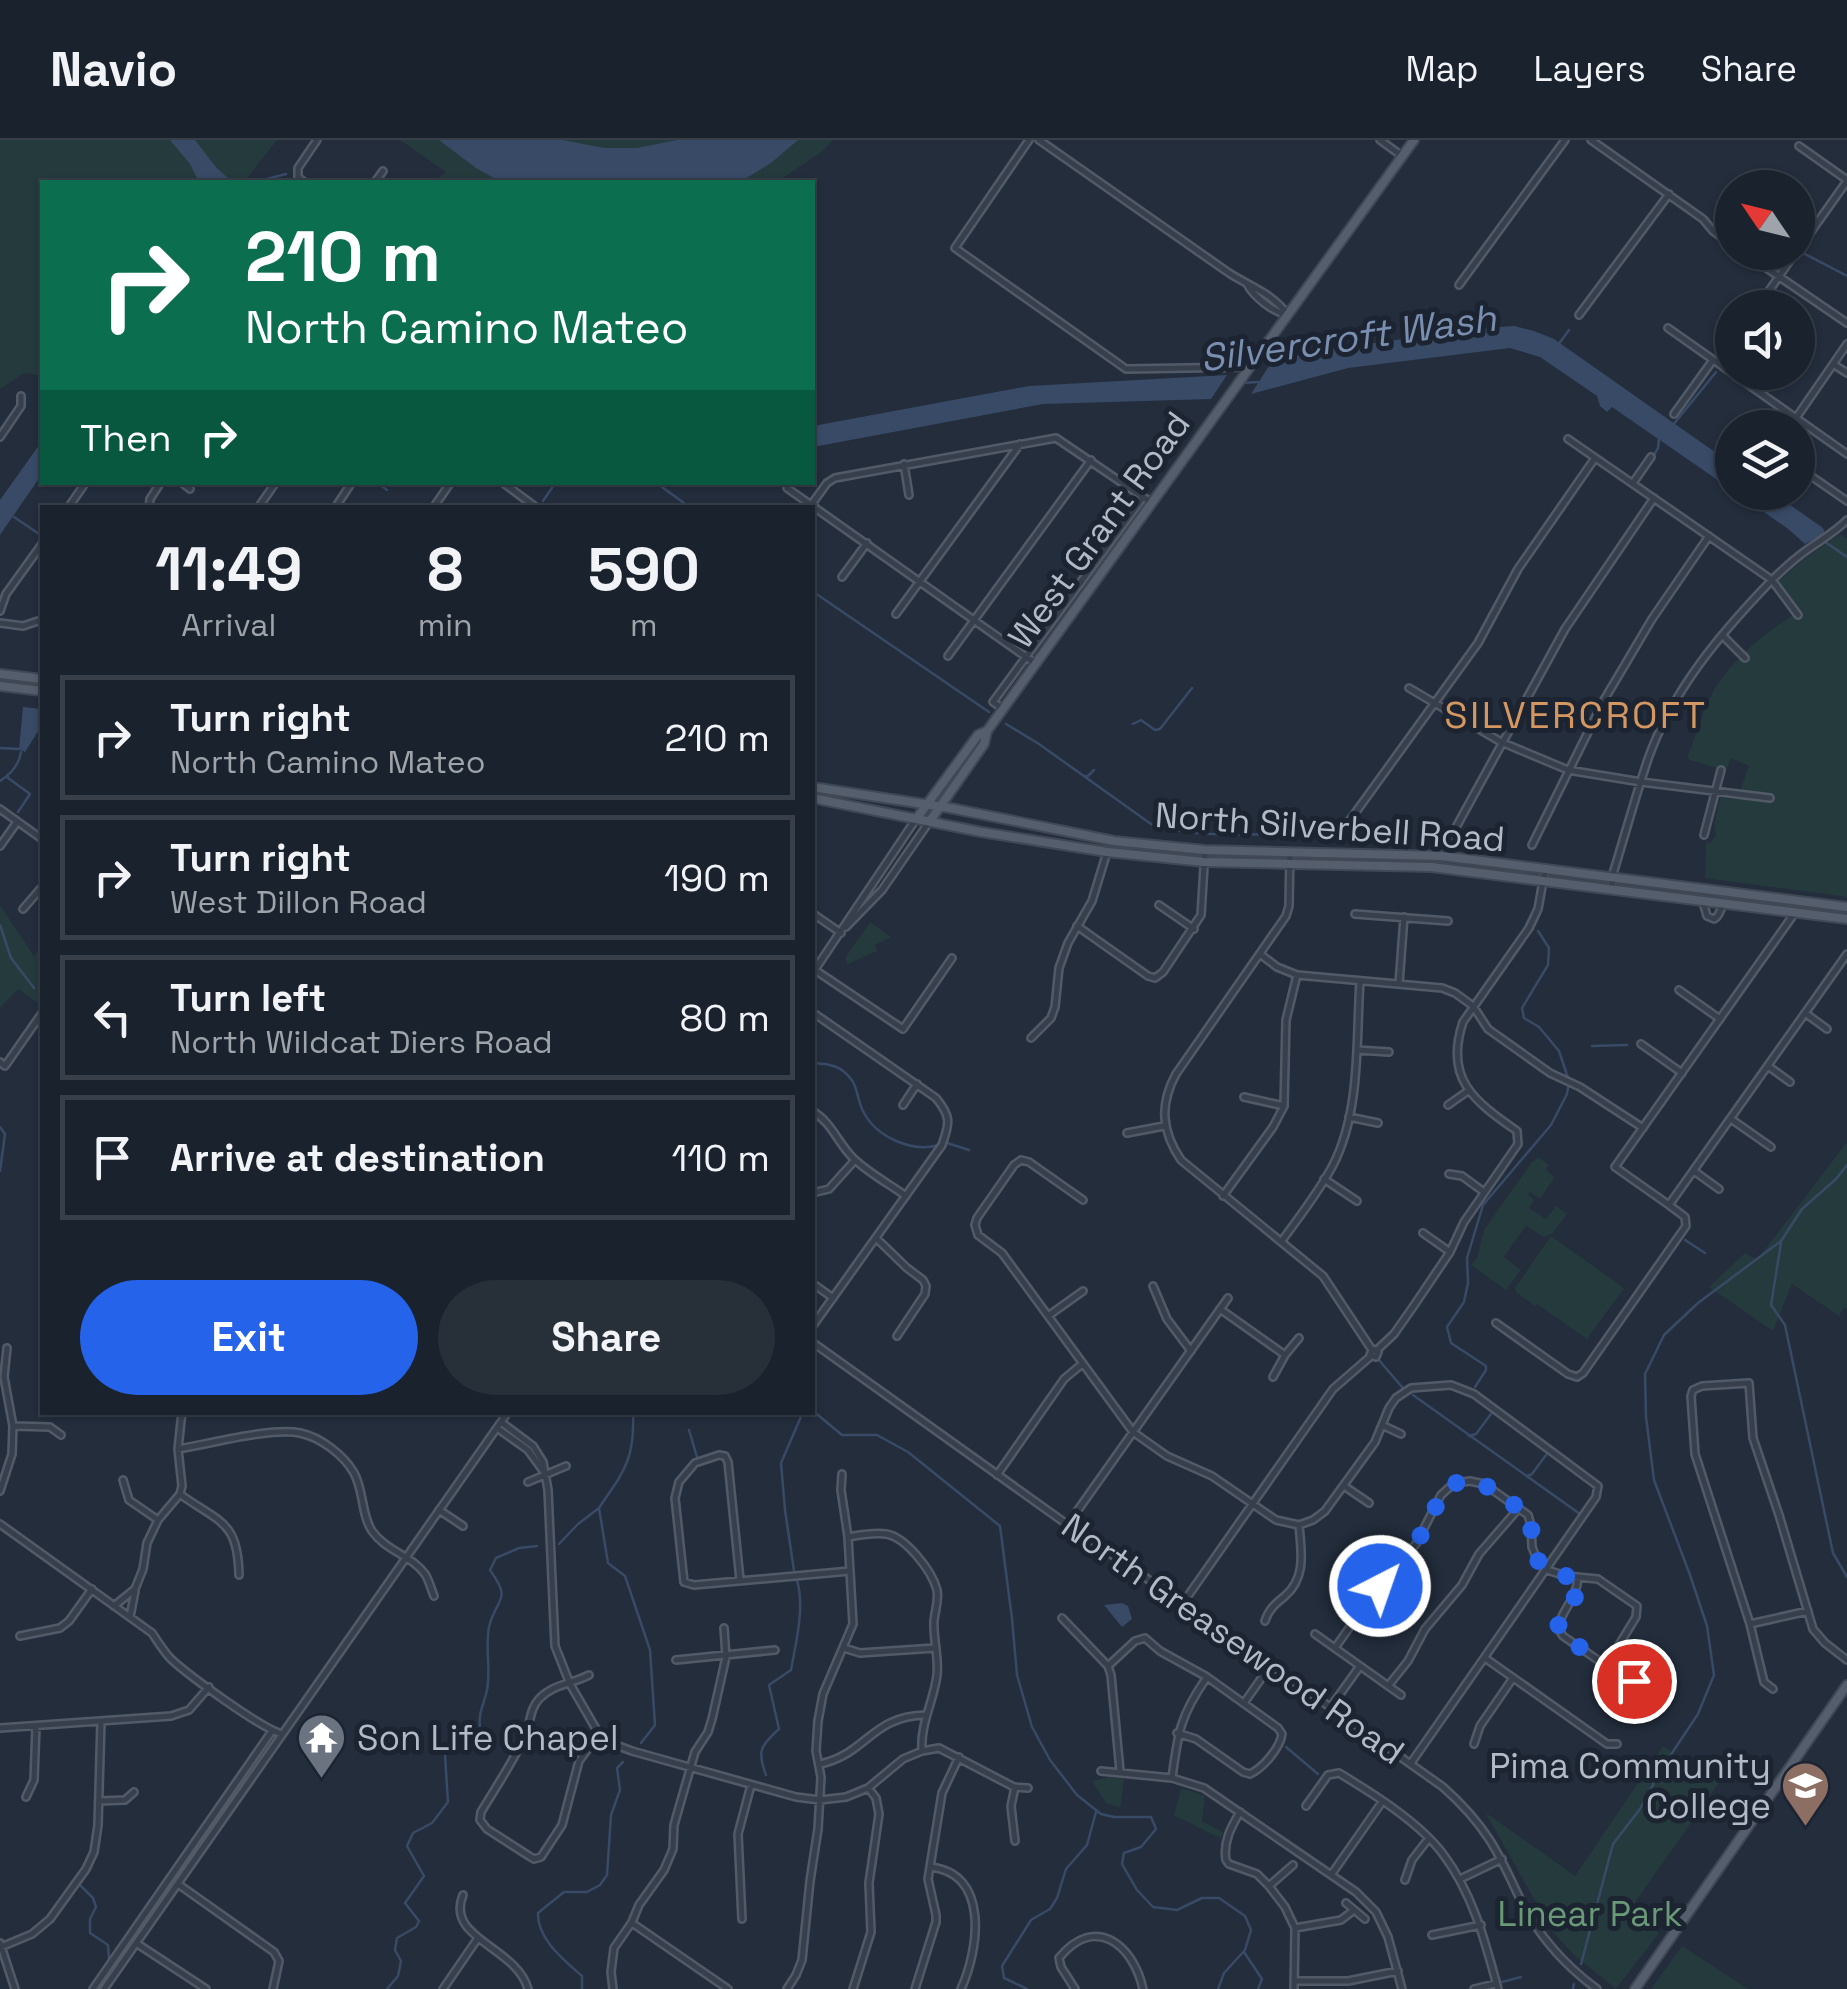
<!DOCTYPE html>
<style>
:root{--surface:#1a222d;--page:#272f39;--text:#f1f3f6;--muted:#9fa4aa;--line:#383f49;--accent:#2563eb}
body{margin:0;font-family:"Space Grotesk",sans-serif;background:var(--page);color:var(--text);height:100vh;display:flex;flex-direction:column;font-size:38px;white-space:nowrap}
*{box-sizing:border-box;margin:0}
p{font-size:32px;color:var(--muted)}
.icon{flex:none;width:55px;height:55px;fill:none;stroke:currentColor;stroke-width:2;stroke-linecap:round;stroke-linejoin:round}
.map{position:relative;flex:1;overflow:hidden}
.panel{position:absolute;left:40px;top:365px;width:775px;height:910px;display:flex;flex-direction:column;background:var(--surface);border-radius:0px;box-shadow:0 2px 8px #0004,0 0 0 2px var(--line)}
.panel>*{flex:none}
.banner{position:absolute;left:40px;top:40px;width:775px;height:305px;border-radius:0px;box-shadow:0 2px 8px #0004,0 0 0 2px var(--line);background:#0b6e4f;color:#fff;overflow:hidden}
.needle{width:65px;rotate:305deg}
.fabs{position:absolute;left:1715px;top:30px;display:grid;gap:20px}
.fabs a{display:grid;place-items:center;width:100px;height:100px;border-radius:50%;background:var(--surface);box-shadow:0 2px 8px #0004,0 0 0 2px var(--line);font-size:50px}
.pin{position:absolute;display:grid;place-items:center;width:85px;height:85px;color:#fff;margin:-42px;border:5px solid #fff;border-radius:50%;box-shadow:0 2px 10px #0007}
.me{position:absolute;width:110px;margin:-55px;rotate:41deg;stroke-linejoin:round;filter:drop-shadow(0 0 8px #0008)}
.turn{display:flex;align-items:center;gap:35px;height:210px;padding:0 40px;font-size:45px}
.turn .icon{width:130px;height:130px;stroke-width:2.5}
.turn b{display:block;font-size:70px;line-height:85px}
.then{display:flex;align-items:center;height:95px;padding:0 40px;background:#0003;gap:20px;font-size:38px}
.eta{display:flex;justify-content:space-evenly;align-items:center;height:170px;text-align:center}
.eta b{font-size:60px;font-weight:600;line-height:70px}
.cta{display:flex;gap:20px;margin-top:auto;padding:20px 40px}
.cta a{flex:1;height:115px;border-radius:60px;background:var(--accent);color:#fff;font-size:40px;font-weight:600;line-height:115px;text-align:center}
.cta a+a{background:var(--page);color:var(--text)}
ul{padding:0;list-style:none}
li{display:flex;align-items:center;gap:30px;height:125px;margin:0 20px 15px;padding:0 20px;border:5px solid var(--line);border-radius:0px}
li div{flex:1}
li b{display:block;font-size:38px}
li em{font-style:normal}
header{display:flex;align-items:center;gap:60px;box-sizing:border-box;height:140px;padding:0 50px;background:var(--surface);border-bottom:2px solid var(--line)}
header strong{font-size:48px}
nav{display:flex;gap:55px;margin-inline-start:auto;font-size:35px}
.map>svg:first-child{display:block}
.green{fill:#253a3d}
.water{fill:#384a66}
.lines{fill:none;stroke-linecap:round;stroke-linejoin:round}
.stream{stroke:#384a66;stroke-width:2.5}
.minor-casing{stroke:#525a67;stroke-width:10}
.major-casing{stroke:#404855;stroke-width:12}
.minor{stroke:#373f4d;stroke-width:5}
.major{stroke:#555e6d;stroke-width:8}
.route{stroke:#2563eb;stroke-width:18;stroke-dasharray:0 32.4}
.labels{text-anchor:middle;dominant-baseline:central;stroke-width:10;stroke-linejoin:round;paint-order:stroke}
.street-label{font-size:35px;fill:#b2bac8;stroke:#1c2431}
.poi-label{font-size:35px;fill:#b2bac8;stroke:#1c2431;text-anchor:start}
.park-label{font-size:35px;fill:#699976;stroke:#1c2431}
.water-label{font-size:38px;font-style:italic;fill:#7a8fb0;stroke:#1c2431}
.neighbourhood-label{font-size:38px;letter-spacing:2.5px;fill:#d59761;stroke:#1c2431}
</style>
<header>
<strong>Navio</strong>
<nav><a>Map</a><a>Layers</a><a>Share</a></nav>
</header>
<div class="map">
<svg width="1847" height="1849" viewBox="0 0 1847 1849">
<rect width="100%" height="100%" fill="#232d3c"/>
<path class="green" d="M0,0H277L244,42H42V236L24,233L0,249Z
M400,0H833L820,13L777,42H432L446,32Z
M1840,394L1847,399V757L1705,738L1706,703L1711,702L1716,695L1714,686L1720,658L1737,659L1749,626L1731,618L1726,631L1687,619C1696,595 1706,558 1722,538C1743,510 1772,488 1801,470L1778,442L1804,419Z
M0,765L34,816L42,806V858L39,864L18,849L0,868Z
M870,782L891,797L875,805L877,811L848,824L845,818Z
M1847,1002V1169L1844,1168L1839,1176L1792,1144L1773,1191L1709,1147L1745,1113L1757,1120Z
M1538,1017L1549,1025L1546,1030L1555,1037L1540,1059L1530,1052L1528,1055L1534,1060L1529,1068L1546,1079L1556,1066L1567,1074L1553,1093L1544,1097L1526,1086L1504,1117L1521,1130L1506,1150L1471,1125L1477,1118L1484,1090L1531,1023Z
M1551,1096L1624,1148L1587,1199L1537,1164L1535,1166L1516,1152L1515,1148Z
M1663,1606L1719,1643L1629,1771L1659,1793L1616,1849L1575,1816L1552,1791L1485,1672L1575,1736Z
M1109,1637L1124,1639L1120,1668L1106,1663L1092,1641Z
M1181,1648L1205,1656L1202,1681L1223,1692L1221,1698C1204,1691 1191,1682 1174,1676Z
M1682,1806L1748,1849H1651Z"/>
<path class="water" d="M170,0H195L215,26L232,42H199L190,24Z
M439,0H563L604,8H637L677,0H798L771,23L740,42H501L476,28Z
M1514,186L1534,191L1554,199L1732,324V350L1612,267L1607,272L1600,266L1597,256L1540,217L1510,208L1348,228L1251,254L1269,226L1285,218L1358,202L1366,204L1484,188Z
M1227,235L1211,259L1043,264L813,307V286L1029,246Z
M42,301V334L0,395V360Z
M1736,353H1773L1823,388L1825,393L1805,404L1787,388Z
M23,567L42,569V585L25,612L19,609Z
M1122,1463L1128,1466L1132,1479L1122,1487L1104,1465Z"/>
<g class="lines">
<path class="stream" d="M255,42L286,34
M1803,113L1847,136
M1558,205L1569,190
M1241,243L1258,242
M1673,285L1716,232
M1654,315L1658,308L1659,298
M376,342L387,350
M655,342L691,368
M543,361L556,342
M14,377L42,396
M1815,395L1847,417
M812,451L989,572
M1006,584L1039,604L1151,684C1195,698 1243,694 1288,694
M1133,584L1141,580L1155,590L1160,589L1192,548
M0,608L19,609
M8,636V638L30,654L18,672
M1084,636H1088L1094,630
M0,641C11,634 19,625 21,612
M1308,693L1333,694
M0,785L11,818L34,848
M1592,906L1627,905
M812,923C823,924 835,924 843,931C860,944 855,957 864,973C877,997 912,1013 939,1005
M0,987L5,994L0,1031
M947,1003L969,1010
M1685,1100L1705,1113
M1781,1103L1771,1165L1785,1185L1833,1413L1847,1437
M1378,1219L1402,1247
M1475,1247L1486,1230V1226L1451,1203L1447,1187L1464,1162L1468,1143L1467,1118L1483,1065L1551,985L1567,954L1569,941L1559,911L1539,887L1524,878L1522,868L1548,825L1549,808L1538,791
M1413,1255L1580,1374
M812,1270L842,1295H877L908,1312L1000,1386L1012,1479L1017,1535L1032,1587L1050,1620L1077,1655L1101,1674L1114,1677H1151L1156,1689L1141,1707L1124,1713L1122,1724L1137,1750L1153,1767L1177,1770L1202,1758H1219L1245,1776L1251,1790L1245,1810L1224,1833L1218,1849
M633,1272C635,1320 624,1331 599,1368L608,1423L625,1436L650,1510L655,1585L641,1603
M689,1290L697,1317
M1469,1296L1476,1294L1491,1274
M1527,1336L1532,1334L1546,1315
M559,1404L578,1384L599,1368
M794,1431L785,1370L781,1323L803,1272
M1286,1607L1318,1634
M766,1635C757,1611 760,1606 779,1589L769,1545L791,1530C796,1502 805,1468 797,1440
M80,1745L93,1758L96,1767L90,1779V1793L108,1805L109,1819
M1244,1812L1262,1839L1258,1849
M1581,1824L1613,1704L1640,1669L1662,1628L1698,1574L1714,1535L1707,1486L1690,1435L1654,1340L1646,1277L1645,1234L1664,1195L1698,1163L1781,1101L1802,1069L1836,1039L1847,1025
M1502,1842L1521,1837
M387,1849L398,1836L401,1821L395,1810L397,1798L416,1787L419,1781L405,1763L424,1736L407,1706L413,1693L432,1683L448,1662L445,1615L480,1588C478,1573 484,1564 487,1550C491,1529 485,1507 489,1487C496,1457 513,1462 490,1430L496,1418L519,1408L537,1406
M582,1849V1836C564,1820 537,1799 538,1773L564,1752H587L600,1745L607,1735L611,1675L620,1650L617,1628L623,1622
M1027,1849L1004,1838L1002,1826L1031,1780L1050,1769L1057,1758L1066,1729L1087,1705L1096,1672
M1573,1849L1574,1844"/>
<defs>
<path id="minor" d="M1029,0L955,108L1126,229L1248,227
M1039,0L1229,133C1251,147 1272,153 1288,175C1273,172 1254,157 1247,144
M1380,0L1402,16
M1591,0L1703,79L1713,91L1732,105
M1799,6L1847,40
M304,42L298,37V28L317,0
M375,42L383,31
M1798,110L1847,41
M1743,112L1847,183
M1459,145L1565,0
M1757,168L1796,112
M1579,175L1669,54
M1668,188L1847,314
M1718,223L1732,202
M1833,224L1847,233
M1674,274L1713,220
M1796,278L1847,204
M0,297L21,266V256
M1568,299L1772,440L1798,475
M904,324L909,355
M1798,327L1847,361
M181,342L190,349
M502,342L537,368
M1633,343L1651,317
M787,348L1036,524
M68,368L86,342
M149,368L150,359L161,342
M258,368L276,342
M335,368L352,342
M433,368L451,342
M809,368L827,343L835,338L1056,298L1152,363
M842,437L867,403
M0,471L6,454L42,404
M896,474L1020,304
M0,483L23,486L38,481
M1722,495L1745,518
M948,516L1091,320
M1409,548L1501,602L1568,630L1641,642L1770,658
M1003,569L993,562L1143,357
M0,669L42,699
M1345,687L1478,503L1518,429L1595,318
M1704,695L1721,630
M1532,705L1604,560L1652,479L1709,396
M0,706L17,682
M1290,712L1289,766L1286,776L1176,934C1159,965 1162,992 1181,1020L1323,1136L1372,1210
M1442,717L1449,700L1565,489L1654,358
M1612,750V737C1624,698 1635,658 1648,619C1672,551 1720,494 1769,443C1780,432 1792,421 1804,412C1819,401 1834,393 1847,380
M1703,762L1707,776L1714,779C1721,776 1719,767 1726,763
M1159,765L1194,789
M23,769L42,747
M812,773L841,793
M1355,774L1448,781
M1077,786L1148,836L1155,838
M846,787L882,750L929,682
M1260,814L1277,827L1297,835L1442,848L1455,853L1473,866L1488,889L1550,933L1580,947L1643,988
M815,830L903,889L952,818
M812,834L916,679
M1155,838L1163,832L1201,775L1205,710
M1399,844L1404,777
M1679,850L1720,879
M812,872L936,958C951,976 950,983 942,1005L812,1187
M1805,873L1827,889
M1031,898L1051,878L1055,867L1059,828L1068,803L1092,761L1107,712
M1641,904L1682,933
M1357,910L1389,912
M0,922L5,926L42,873
M1768,926L1790,942
M1244,957L1284,966
M903,965L917,944
M1448,965L1468,951
M812,971C832,982 838,1004 854,1019C869,1033 889,1044 906,1056
M1349,977L1378,983
M1731,979L1771,1007
M1127,993L1164,986
M1021,1020L1014,1025L977,1078L975,1085L978,1095L1002,1113L1133,1292L1167,1316L1212,1336L1276,1380L1299,1385L1313,1380L1325,1371L1375,1302L1389,1268L1396,1258L1411,1248L1451,1245L1474,1254L1598,1346L1596,1357L1411,1623
M1021,1020L1029,1022L1083,1060
M1694,1031L1719,1049
M1449,1034L1462,1036L1484,1052
M1324,1039L1357,1061
M812,1053L829,1049L855,1020
M1223,1056L1273,987L1284,966L1286,880L1297,835
M1669,1065L1615,1027L1794,774
M1423,1093L1450,1112
M876,1098L907,1128L923,1140L926,1146
M1281,1102C1299,1077 1319,1052 1333,1025C1361,971 1356,899 1360,841
M812,1143L833,1158
M1153,1146L1167,1179L1191,1211
M1220,1169L1285,1215
M1048,1176L1083,1151
M1496,1183L1568,1234L1577,1237L1583,1233L1686,1086L1685,1077L1669,1065L1847,814
M897,1196L925,1154L926,1146
M812,1202L1068,1385L1183,1463L1443,1647C1461,1663 1476,1679 1489,1699C1502,1719 1511,1740 1521,1761C1540,1798 1564,1825 1597,1849
M1373,1209L1378,1212L1376,1217L1370,1215Z
M1377,1210L1394,1194L1415,1164L1450,1112L1464,1082L1518,1004L1517,991C1474,961 1444,939 1463,882L1529,788L1538,769L1545,730
M1273,1237L1285,1215L1299,1198
M1693,1250L1702,1246L1749,1243L1753,1298L1779,1375L1813,1489L1825,1503L1847,1520
M1693,1250L1691,1256L1695,1314L1750,1484L1764,1542L1773,1549
M501,1282L533,1306L543,1322L548,1350L555,1506L570,1544L599,1594L616,1605L632,1611L796,1657L820,1660L846,1657L868,1648L903,1619L922,1611L939,1608L1014,1647L1028,1648
M1382,1285L1401,1294
M13,1286L50,1287L61,1295
M497,1288L528,1310L544,1332
M178,1309C210,1304 271,1287 300,1293C320,1297 344,1315 354,1333C364,1351 361,1374 372,1391C386,1411 411,1415 425,1434C429,1440 431,1449 434,1456
M725,1316L719,1315L695,1323L679,1342L675,1358L684,1442L694,1445L850,1431
M725,1316L728,1322L740,1440
M997,1335L1064,1239L1082,1224
M123,1340L129,1360L158,1380
M528,1342L566,1326
M1344,1346L1369,1363
M0,1351L12,1314L13,1286L4,1237L7,1208
M181,1355C221,1383 238,1382 239,1435
M439,1370L463,1386
M0,1384L152,1493C158,1502 164,1512 171,1519C188,1535 262,1589 282,1594
M1068,1384L1228,1158
M848,1397C860,1395 874,1392 886,1394C906,1397 932,1431 937,1450C939,1461 935,1470 934,1481C933,1499 939,1517 937,1535C934,1561 920,1583 922,1611
M1183,1463L1333,1249L1371,1216
M114,1466L135,1449L143,1429L147,1403L158,1380L180,1354L182,1346L178,1309L182,1272
M130,1477L135,1451
M1062,1478L1108,1526L1111,1535L1120,1631
M1265,1481C1269,1469 1275,1464 1285,1456C1307,1437 1301,1410 1299,1385
M1750,1484L1808,1471
M1558,1488L1563,1496L1621,1536L1638,1541
M1558,1488C1562,1468 1577,1460 1578,1437
M1315,1494L1401,1555
M20,1496L60,1488L69,1481L92,1449
M844,1508L860,1513L935,1508
M1335,1508L1375,1451L1416,1404L1441,1355L1452,1345L1463,1342L1470,1341L1484,1344L1528,1375L1531,1385L1532,1407L1536,1417L1547,1430L1566,1436L1598,1439L1637,1466L1636,1477L1606,1526
M1485,1518L1607,1604H1617
M676,1520L775,1510
M1108,1526L1135,1501L1145,1498L1160,1511L1207,1537L1278,1588L1282,1594C1280,1608 1263,1628 1250,1634
M1388,1546L1408,1521L1425,1489L1462,1445L1479,1414L1519,1368
M1244,1563L1270,1526
M1330,1568L1360,1526
M0,1588L171,1576L189,1570L209,1547
M1177,1593L1196,1599L1243,1632L1250,1634
M1474,1604L1480,1586L1513,1538
M820,1624C867,1614 871,1576 926,1575
M1101,1631L1172,1638L1204,1648L1356,1752L1376,1772L1388,1797L1402,1849
M1172,1638C1178,1592 1180,1576 1207,1537
M1015,1647L1011,1666L1015,1701
M26,1657L34,1640L36,1586
M100,1661L125,1660L134,1652
M1306,1666L1328,1635L1339,1633C1372,1653 1419,1682 1443,1714C1473,1754 1485,1801 1498,1849
M480,1679L481,1672C496,1647 513,1622 525,1596C531,1583 529,1570 539,1559C553,1544 572,1544 589,1535
M480,1680L487,1689L529,1716L534,1719L541,1717L562,1685L579,1621L599,1594
M1226,1720L1229,1724L1257,1734L1269,1746L1285,1767L1295,1788L1294,1849
M1226,1720C1223,1702 1231,1687 1240,1672
M930,1727C990,1733 979,1809 961,1849
M1331,1735L1382,1662
M1460,1739L1502,1719
M1405,1740L1412,1720L1429,1698
M178,1744L274,1812L279,1821L273,1849
M1269,1746L1293,1725
M463,1755C445,1799 517,1807 528,1849
M1346,1763L1365,1779
M742,1779L738,1694L751,1645
M632,1783L728,1849
M1295,1788L1341,1780L1354,1770
M1432,1795L1481,1785
M0,1803L15,1849
M136,1803L206,1849
M1,1807L32,1794L50,1779L86,1729L94,1712L98,1685L101,1581
M1059,1818C1095,1774 1133,1804 1143,1849
M1059,1818L1061,1827L1075,1849
M1295,1841H1348L1398,1831
M93,1849L272,1591
M104,1849L508,1272
M443,1849L478,1798
M613,1849L611,1832L614,1808L632,1782L639,1765L664,1730L673,1709L674,1685L695,1612L708,1592L712,1579L726,1517L724,1488
M787,1849L796,1835L802,1820L810,1741L818,1689L821,1637L816,1611L818,1581L823,1554L853,1484L848,1397L841,1350L842,1334
M853,1849L871,1792L869,1743L879,1674L876,1658L869,1649
M915,1849L936,1782V1775L928,1739L942,1653L959,1617
M1474,1849L1495,1844"/>
<path id="major" d="M0,534L42,539
M0,546L42,551
M812,647L950,668L1114,701L1205,710L1442,716L1847,767
M812,658L981,692L1107,712L1204,722L1431,727L1847,779
M917,678L978,595L987,591
M930,681L984,604L987,591L1003,569L1414,0
M1635,1849L1847,1545"/>
</defs>
<use href="#minor" class="minor-casing"/>
<use href="#major" class="major-casing"/>
<use href="#minor" class="minor"/>
<use href="#major" class="major"/>
</g>
<g class="lines">
<path class="route" d="M1380,1446C1399,1424 1418,1404 1431,1377C1437,1366 1440,1352 1452,1345C1473,1333 1492,1349 1508,1361C1514,1365 1523,1369 1527,1375C1534,1383 1530,1395 1532,1405C1535,1428 1557,1437 1578,1437L1575,1457L1559,1482L1558,1488L1561,1494L1621,1536L1634,1541"/>
</g>
<defs>
<symbol id="temple-pin" viewBox="-11 -11 22 30"><path d="M0 17L-7.5 6A9.5 9.5 0 1 1 7.5 6Z" fill="#6b7280" stroke="#1c2431"/><path d="M0-6L5-2H3V0L6.5 2.5H4V6H1.5V3h-3V6H-4V2.5H-6.5L-3 0V-2H-5Z" fill="#fff"/></symbol>
<symbol id="university-pin" viewBox="-11 -11 22 30"><path d="M0 17L-7.5 6A9.5 9.5 0 1 1 7.5 6Z" fill="#8d6e63" stroke="#1c2431"/><path d="M0-5L7-2L0 1L-7-2ZM-4 1L0 2.5L4 1V4Q0 6-4 4Z" fill="#fff"/></symbol>
</defs>
<g fill-rule="evenodd">
<use href="#temple-pin" x="294" y="1570" width="55" height="75"/>
<use href="#university-pin" x="1778" y="1618" width="55" height="75"/>
</g>
<g class="labels">
<g class="street-label">
<text transform="translate(1099 390) rotate(-54)">West Grant Road</text>
<text transform="translate(1330 687) rotate(4)">North Silverbell Road</text>
<text transform="translate(1233 1499) rotate(35)">North Greasewood Road</text>
</g>
<g class="poi-label">
<text x="357" y="1598">Son Life Chapel</text>
<text x="1771" y="1626" text-anchor="end">Pima Community<tspan x="1771" dy="40">College</tspan></text>
</g>
<g class="park-label">
<text x="1590" y="1774">Linear Park</text>
</g>
<g class="water-label">
<text transform="translate(1348 198) rotate(-8)">Silvercroft Wash</text>
</g>
<g class="neighbourhood-label">
<text x="1576" y="575">SILVERCROFT</text>
</g>
</g>
</svg>
<div class="fabs">
<a><svg class="needle" viewBox="-14 -14 28 28"><path d="M0-13l5 13h-10z" fill="#e53935"/><path d="M0 13l5-13h-10z" fill="#9fa4aa"/></svg></a>
<a><svg class="icon" aria-label="sound" viewBox="0 0 24 24"><path d="M4 9h4l5-4v14l-5-4H4zM17 9q2 3 0 6"/></svg></a>
<a><svg class="icon" aria-label="layers" viewBox="0 0 24 24"><path d="M12 4l9 5-9 5-9-5zM3 14l9 5 9-5"/></svg></a>
</div>
<div class="pin" style="left:1634px;top:1541px;background:#d93025"><svg class="icon" aria-label="arrive" viewBox="0 0 24 24"><path d="M6 21V4h12l-3 4 3 4H6"/></svg></div>
<svg class="me" style="left:1380px;top:1446px" viewBox="-20 -20 40 40"><circle r="17" fill="#2563eb" stroke="#fff" stroke-width="3"/><path d="M0-11L8 9 0 5-8 9z" fill="#fff"/></svg>
<div class="banner">
<div class="turn"><svg class="icon" aria-label="right" viewBox="0 0 24 24"><path d="M7 20v-9h11M14 6l5 5-5 5"/></svg><div><b>210 m</b>North Camino Mateo</div></div>
<div class="then">Then<svg class="icon" aria-label="right" viewBox="0 0 24 24"><path d="M7 20v-9h11M14 6l5 5-5 5"/></svg></div>
</div>
<section class="panel">
<div class="eta">
<div><b>11:49</b><p>Arrival</p></div>
<div><b>8</b><p>min</p></div>
<div><b>590</b><p>m</p></div>
</div>
<ul>
<li><svg class="icon" aria-label="right" viewBox="0 0 24 24"><path d="M7 20v-9h11M14 6l5 5-5 5"/></svg><div><b>Turn right</b><p>North Camino Mateo</p></div><em>210 m</em></li>
<li><svg class="icon" aria-label="right" viewBox="0 0 24 24"><path d="M7 20v-9h11M14 6l5 5-5 5"/></svg><div><b>Turn right</b><p>West Dillon Road</p></div><em>190 m</em></li>
<li><svg class="icon" aria-label="left" viewBox="0 0 24 24"><path d="M17 20v-9H6M10 6l-5 5 5 5"/></svg><div><b>Turn left</b><p>North Wildcat Diers Road</p></div><em>80 m</em></li>
<li><svg class="icon" aria-label="arrive" viewBox="0 0 24 24"><path d="M6 21V4h12l-3 4 3 4H6"/></svg><div><b>Arrive at destination</b></div><em>110 m</em></li>
</ul>
<div class="cta"><a>Exit</a><a>Share</a></div>
</section>
</div>
